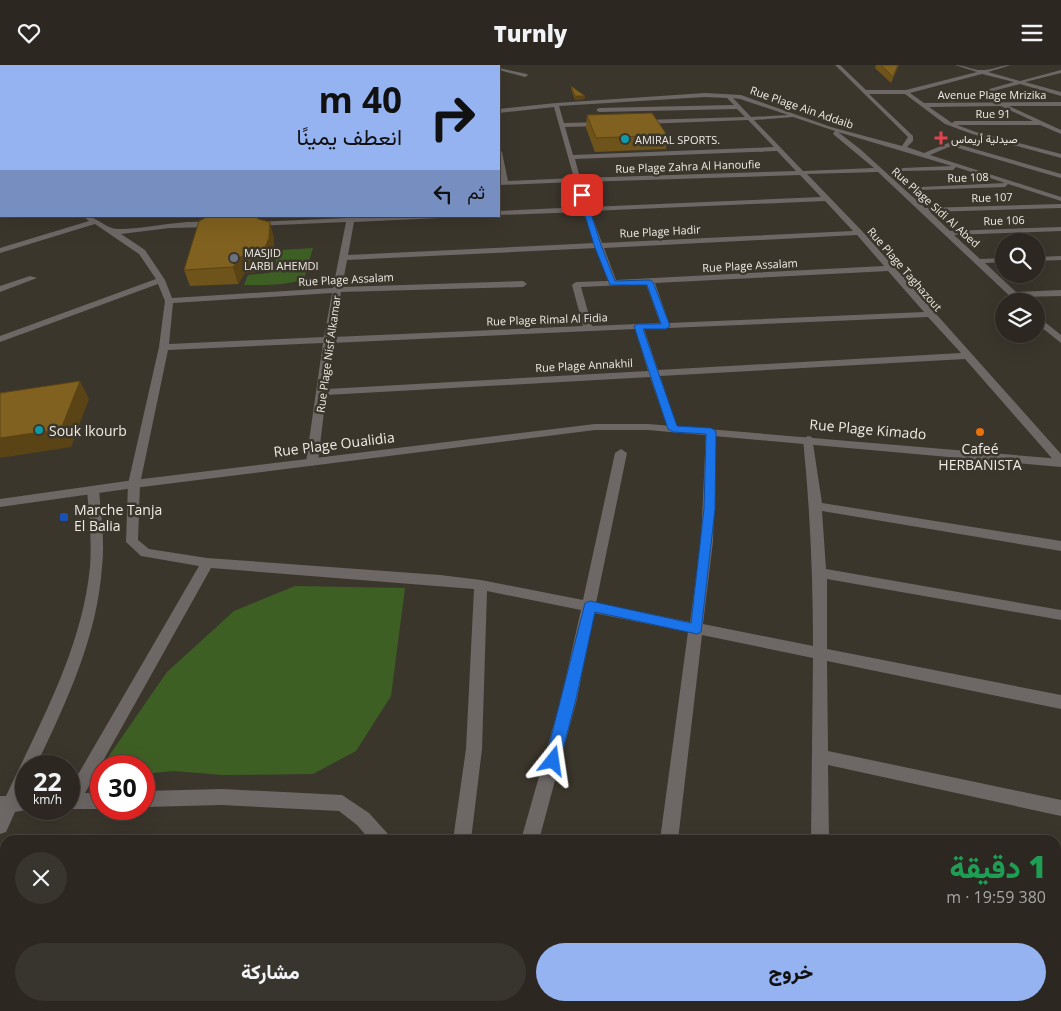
<!DOCTYPE html>
<html lang="ar">
<meta charset="utf-8">
<style>
:root{--surface:#2c2821;--page:#38342e;--text:#f1f3f6;--muted:#a6a6a5;--line:#48443f;--accent:#95b2f1}
body{margin:0;font-family:"Open Sans",Vazirmatn,sans-serif;background:var(--page);color:var(--text);direction:rtl;height:100vh;display:flex;flex-direction:column;font-size:19px;white-space:nowrap}
*{box-sizing:border-box;margin:0}
p{font-size:16px;color:var(--muted)}
.icon{flex:none;width:28px;height:28px;fill:none;stroke:currentColor;stroke-width:2;stroke-linecap:round;stroke-linejoin:round}
.map{position:relative;flex:1;overflow:hidden;direction:ltr}
.details{position:absolute;left:0px;top:770px;width:1061px;height:176px;display:flex;flex-direction:column;background:var(--surface);border-radius:15px 15px 0 0;box-shadow:0 5px 20px #0002,0 0 0 1px var(--line);direction:rtl}
.details>*{flex:none}
.banner{position:absolute;left:0px;top:0px;width:500px;height:152px;box-shadow:0 5px 20px #0002,0 0 0 1px var(--line);direction:rtl;background:#95b2f1;color:#111;overflow:hidden}
.tools{position:absolute;left:995px;top:168px;display:grid;gap:10px}
.tools a{display:grid;place-items:center;width:50px;height:50px;border-radius:50%;background:var(--surface);box-shadow:0 5px 20px #0002,0 0 0 1px var(--line);font-size:25px}
.speed{position:absolute;left:15px;top:690px;display:flex;gap:10px;font-size:25px;font-weight:700;text-align:center}
.speed>*{display:grid;place-content:center;width:65px;height:65px;border-radius:50%;background:var(--surface);box-shadow:0 5px 20px #0002,0 0 0 1px var(--line);line-height:1}
.speed small{font-size:12px;font-weight:400}
.speed .limit{border:8px solid #d22;background:#fff;color:#111}
.pin{position:absolute;display:grid;place-items:center;width:42px;height:42px;color:#fff;margin:-21px;border-radius:10px;box-shadow:0 2px 8px #0006}
.me{position:absolute;width:55px;margin:-28px;rotate:15deg;stroke-linejoin:round;filter:drop-shadow(0 0 4px #0008)}
.turn{display:flex;align-items:center;gap:18px;height:105px;padding:0 15px;font-size:22px}
.turn .icon{width:65px;height:65px;stroke-width:2.5}
.turn b{display:block;font-size:35px;line-height:42px}
.then{display:flex;align-items:center;height:48px;padding:0 15px;background:#0003;gap:10px;font-size:19px}
.round{display:grid;place-items:center;flex:none;width:52px;height:52px;border-radius:26px;background:var(--page)}
.head{display:flex;align-items:center;justify-content:space-between;height:85px;padding:0 15px}
h1{font-size:30px;font-weight:800;line-height:38px;color:#1e9e55}
.action{display:flex;gap:10px;margin-top:auto;padding:10px 15px}
.action a{flex:1;height:58px;border-radius:30px;background:var(--accent);color:#111;font-size:20px;font-weight:800;line-height:58px;text-align:center}
.action a+a{background:var(--page);color:var(--text)}
header{display:flex;justify-content:space-between;align-items:center;height:65px;padding:0 15px;background:var(--surface);font-size:22px;font-weight:800}
.map>svg:first-child{display:block}
.green{fill:#3e5f24}
.lines{fill:none;stroke-linecap:round;stroke-linejoin:round}
.river{fill:#3a68a8;fill-rule:evenodd}
.minor{fill:#6d6865;fill-rule:evenodd}
.tertiary{fill:#6d6865;fill-rule:evenodd}
.primary{fill:#a39893;fill-rule:evenodd}
.trunk{stroke:#aea29c;stroke-width:14}
.wall{fill:#6e531b}
.shaded-wall{fill:#5a4416}
.building{fill:#80611f;stroke:#5a4416}
.route{fill:#1a73e8;stroke:#114b97}
.health-dot{fill:#e0444e;stroke:#3b362c;stroke-width:2}
.culture-dot{fill:#0f9aa8;stroke:#3b362c;stroke-width:2}
.worship-dot{fill:#6b7280;stroke:#3b362c;stroke-width:2}
.food-dot{fill:#e8710a;stroke:#3b362c;stroke-width:2}
.transit-dot{fill:#1a4fb4;stroke:#3b362c;stroke-width:2}
.labels{text-anchor:middle;dominant-baseline:central;stroke-width:5;stroke-linejoin:round;paint-order:stroke}
.far-street-label{font-size:11px;fill:#eeebe5;stroke:#3b362c}
.far-poi-label{font-size:11px;fill:#eeebe5;stroke:#3b362c;text-anchor:start}
.street-label{font-size:14px;fill:#eeebe5;stroke:#3b362c}
.poi-label{font-size:14px;fill:#eeebe5;stroke:#3b362c;text-anchor:start}
</style>
<header><svg class="icon" aria-label="menu" viewBox="0 0 24 24"><path d="M4 6h16M4 12h16M4 18h16"/></svg>Turnly<svg class="icon" aria-label="heart" viewBox="0 0 24 24"><path d="M12 20l-8-8c-3-5 5-10 8-4 3-6 11-1 8 4z"/></svg></header>
<div class="map">
<svg width="1061" height="946" viewBox="0 0 1061 946">
<rect width="100%" height="100%" fill="#3b362c"/>
<path class="green" d="M0,0H131L1,1L0,56Z
M313,183L304,214C284,221 265,220 244,220L248,210L269,208L276,200V193L281,185Z
M295,521L405,523L391,631L356,686L313,709L223,710L173,706L144,709V701H114L104,698L167,607L234,546Z"/>
<g class="lines">
<path class="river" d="M52,0H125L124,1Z"/>
<path class="minor" d="M835,0H840L866,25H906L977,7L955,0C964,0 974,6 983,5C993,5 1001,0 1011,0L988,7L1020,16L1061,5V8L1025,17L1061,27V31L1020,19L951,37V35L1014,17L982,9L910,28L924,38L1061,37V41H1009L1061,65V69L1040,60H957L976,67L1061,89V93L972,69L945,59L905,29H869L913,71V76L907,82L924,88L958,74L961,76L957,79L1061,109V113L951,81L930,90L1061,132V136L1008,119L1005,122L919,125V123L921,122L1005,118L956,102L953,105L901,106V104L903,103L952,101L838,67L860,84L925,143L1061,139V143L930,147L950,166L1061,162V166L954,170L980,194L1004,193V197L985,198L1016,227L1061,225V231L1021,232L1024,236H1015L878,107L807,109L862,166L1061,389V400L1057,399L965,294L660,311L678,364L673,367L668,364L650,312L326,330L318,397L312,401L306,397L323,278L168,285L140,419L138,475L149,484L207,493L440,510L481,515L583,535L615,388L621,384L627,388L596,538L690,557L701,476L706,367L711,364L716,367L713,476L703,559L813,581C813,511 810,443 803,374L808,371L812,372L822,438L1061,476V486L822,446L826,504L1061,545V555L827,514V584L1061,630V644L827,596L828,686L1061,735V751L828,700L829,775H811L813,593L702,570L678,775H660L688,567L594,548L577,634L539,775H521L561,634L581,545L487,526L482,684L471,775H453L466,684L474,524L211,503L85,728H101L102,744H66H69V725L199,501L141,491L126,477L128,419L159,282L165,236L158,219L0,277V271L156,214L139,189L95,159L0,188V183L89,156L83,151C97,151 106,164 118,164C150,164 183,153 215,158L216,160L212,162L170,163L121,169L145,185L165,215L172,233L333,223L346,157L252,161V157H255L347,153V151H443L440,153L354,157L348,190L595,178L583,147L499,150V146L582,142L575,117L499,120V116H501L499,102V85L502,87L508,116L574,113L554,42L499,48V44L556,38L705,28L741,30L831,62L902,81L908,72ZM705,32L727,33L734,40L599,43L596,45L599,47L737,44L745,52L643,55L640,57L643,59L748,55L774,82L573,90L565,62L603,61L606,59L603,57L564,58L559,41ZM733,33L740,34L788,50L751,52ZM1001,41L1033,56H955L952,58L929,42ZM793,52L835,66L833,69L874,103L803,106L754,55ZM777,86L796,106L580,113L575,94ZM800,110L821,132L589,142L581,117ZM825,136L853,166L602,178L590,146ZM857,170L884,201L616,215L604,183ZM596,183L608,216L576,217L572,220L583,261L333,272L341,227L523,222L527,219L523,216L342,222L347,195ZM888,206L924,247L669,258L655,218ZM646,219L660,258L592,261L581,222ZM332,228L324,272L169,279L173,238ZM928,252L961,288L658,305L644,264ZM635,264L648,306L327,324L332,278Z
M499,3L527,9L528,10L525,12L499,5Z
M0,97H1V102H0Z
M1061,191V195L1036,196V192Z
M30,211L37,213L0,227V221Z
M1036,250L1061,270V278L1036,258Z
M93,421L99,425C101,450 105,476 102,502C97,573 66,638 36,701H26V722L23,730H26V744H32L15,747L6,767L0,769V731H6C40,658 82,584 90,502C92,476 89,450 87,425Z
M222,724L342,730L369,748L388,769L391,775H370L357,760L339,746L222,740L144,742V726Z
M1056,834L1061,835V853L1056,852Z
M644,941H670L672,946H646Z
M804,941H824V946H804Z
M951,941H971V946H951Z"/>
<path class="tertiary" d="M595,359H648L1061,394V402L648,365H595L134,423L0,442V434L134,415Z"/>
<path class="primary" d="M0,61H1V65H0Z"/>
<path class="trunk" d="M242,1L251,0
M265,1L274,0"/>
</g>
<path class="wall" d="M876,0H899L891,18L875,3Z
M571,21L585,31L584,34L575,35L571,24Z
M587,50L667,70L666,84L595,87L586,63Z
M258,154L274,173L273,189L267,206L245,208L238,219L190,221L184,205Z"/>
<path class="shaded-wall" d="M575,31H585L584,34L575,35Z
M270,157L274,173L273,189L267,206L245,208L238,219L233,202L240,192Z
M80,316L89,334L71,382L0,393V373Z"/>
<path class="building" d="M881,0H898L893,12Z
M571,21L585,31H575Z
M652,48L667,70L596,73L587,50Z
M209,151H257L258,154L270,157L269,173L262,189L240,192L233,202L184,205L199,156Z
M80,316L61,364L0,373V328Z"/>
<path class="route" d="M582,128L585,130L601,180L615,216L650,215L653,217L670,261L666,264H643L677,361L711,363L716,366L715,444L701,567L697,569L595,547L576,634L560,696L558,701L553,703L547,701L545,696L585,538L590,536L691,558L704,444L706,369L673,367L668,364L634,261L638,259H661L647,220H610L594,180L579,130Z"/>
<path class="health-dot" d="M938.5 65.5h5v5h5v5h-5v5h-5v-5h-5v-5h5z"/>
<g class="culture-dot">
<circle cx="625" cy="74" r="5"/>
<circle cx="39" cy="365" r="5"/>
</g>
<circle class="worship-dot" cx="234" cy="193" r="5"/>
<circle class="food-dot" cx="980" cy="367" r="5"/>
<rect class="transit-dot" x="59" y="447" width="10" height="10" rx="2.5"/>
<g class="labels">
<g class="far-street-label">
<text x="992" y="29">Avenue Plage Mrizika</text>
<text transform="translate(802 42) rotate(19)">Rue Plage Ain Addaib</text>
<text x="993" y="48">Rue 91</text>
<text transform="translate(688 101) rotate(-2)">Rue Plage Zahra Al Hanoufie</text>
<text transform="translate(968 112) rotate(-2)">Rue 108</text>
<text transform="translate(992 132) rotate(-2)">Rue 107</text>
<text transform="translate(936 142) rotate(42)">Rue Plage Sidi Al Abed</text>
<text transform="translate(1004 155) rotate(-2)">Rue 106</text>
<text transform="translate(660 166) rotate(-3)">Rue Plage Hadir</text>
<text transform="translate(750 200) rotate(-3)">Rue Plage Assalam</text>
<text transform="translate(905 204) rotate(49)">Rue Plage Taghazout</text>
<text transform="translate(346 214) rotate(-3)">Rue Plage Assalam</text>
<text transform="translate(547 254) rotate(-2)">Rue Plage Rimal Al Fidia</text>
<text transform="translate(328 289) rotate(-82)">Rue Plage Nisf Alkamar</text>
<text transform="translate(584 300) rotate(-3)">Rue Plage Annakhil</text>
</g>
<g class="far-poi-label">
<text x="951" y="73">صيدلية أريماس</text>
<text x="635" y="74">AMIRAL SPORTS.</text>
<text x="244" y="187">MASJID<tspan x="244" dy="13">LARBI AHEMDI</tspan></text>
</g>
<g class="street-label">
<text transform="translate(868 364) rotate(5)">Rue Plage Kimado</text>
<text transform="translate(334 379) rotate(-7)">Rue Plage Oualidia</text>
</g>
<g class="poi-label">
<text x="49" y="365">Souk lkourb</text>
<text x="980" y="383" text-anchor="middle">Cafeé<tspan x="980" dy="16">HERBANISTA</tspan></text>
<text x="74" y="444">Marche Tanja<tspan x="74" dy="16">El Balia</tspan></text>
</g>
</g>
</svg>
<div class="tools">
<a><svg class="icon" aria-label="search" viewBox="0 0 24 24"><circle cx="10" cy="10" r="6"/><path d="M15 15l6 6"/></svg></a>
<a><svg class="icon" aria-label="layers" viewBox="0 0 24 24"><path d="M12 4l9 5-9 5-9-5zM3 14l9 5 9-5"/></svg></a>
</div>
<div class="speed"><div>22<small>km/h</small></div><div class="limit">30</div></div>
<div class="pin" style="left:582px;top:130px;background:#d93025"><svg class="icon" aria-label="arrive" viewBox="0 0 24 24"><path d="M6 21V4h12l-3 4 3 4H6"/></svg></div>
<svg class="me" style="left:553px;top:696px" viewBox="-20 -20 40 40"><path d="M0-17L14 15 0 8-14 15z" fill="#1a73e8" stroke="#fff" stroke-width="4"/></svg>
<div class="banner">
<div class="turn"><svg class="icon" aria-label="right" viewBox="0 0 24 24"><path d="M7 20v-9h11M14 6l5 5-5 5"/></svg><div><b>40 m</b>انعطف يمينًا</div></div>
<div class="then">ثم<svg class="icon" aria-label="left" viewBox="0 0 24 24"><path d="M17 20v-9H6M10 6l-5 5 5 5"/></svg></div>
</div>
<section class="details">
<div class="head"><div><h1>1 دقيقة</h1><p>380 m · 19:59</p></div><a class="round"><svg class="icon" aria-label="close" viewBox="0 0 24 24"><path d="M6 6l12 12M18 6L6 18"/></svg></a></div>
<div class="action"><a>خروج</a><a>مشاركة</a></div>
</section>
</div>
